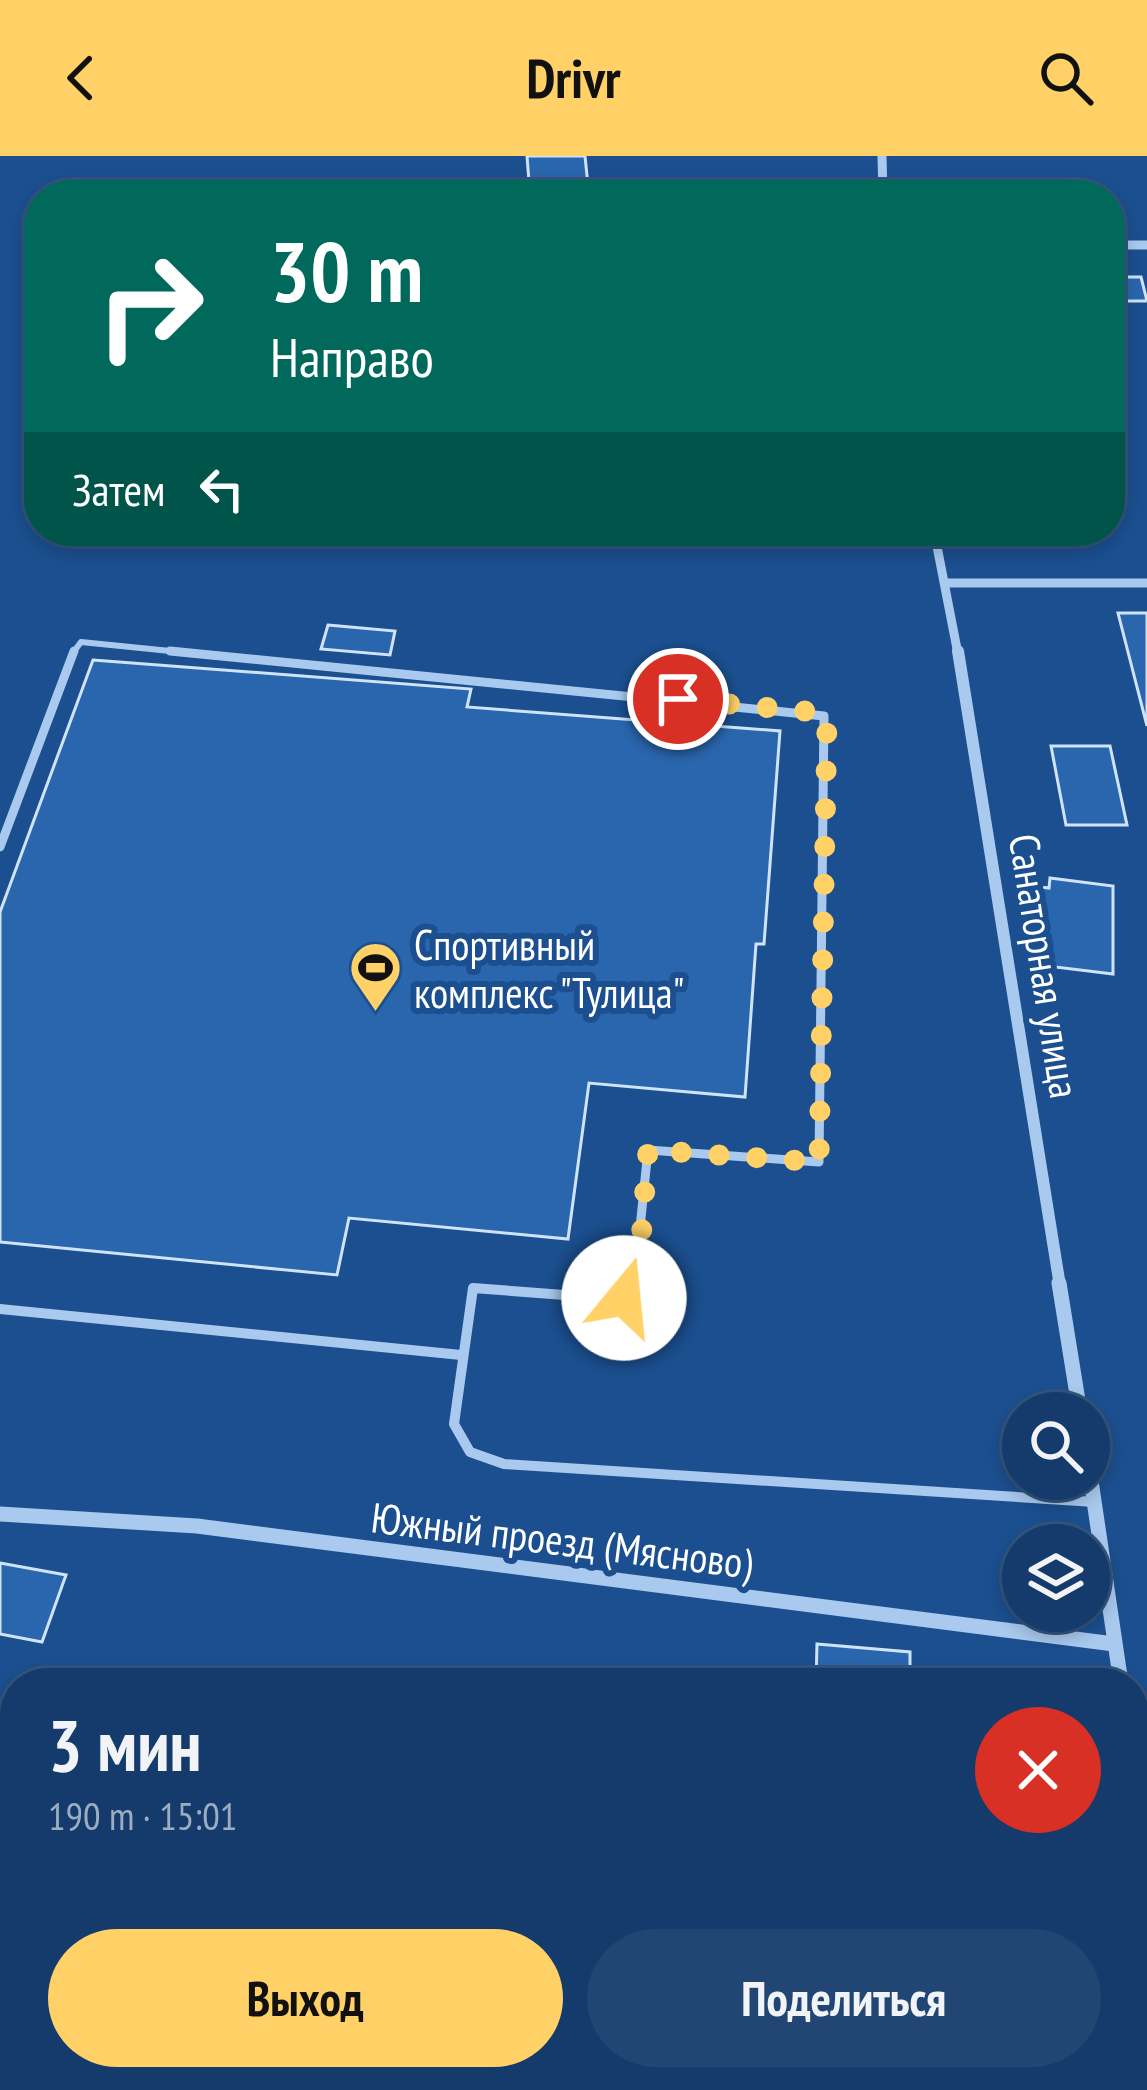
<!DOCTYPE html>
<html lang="ru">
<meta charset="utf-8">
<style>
:root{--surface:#143b6b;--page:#214673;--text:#f1f3f6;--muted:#9dadc1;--line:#33557e;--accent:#ffd166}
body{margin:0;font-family:"PT Sans Narrow",sans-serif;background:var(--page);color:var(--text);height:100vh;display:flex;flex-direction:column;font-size:45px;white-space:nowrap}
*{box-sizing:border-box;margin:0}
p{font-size:39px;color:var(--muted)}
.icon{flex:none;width:66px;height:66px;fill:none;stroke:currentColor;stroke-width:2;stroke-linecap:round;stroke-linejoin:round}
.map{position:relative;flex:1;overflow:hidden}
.details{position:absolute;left:0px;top:1512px;width:1149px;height:423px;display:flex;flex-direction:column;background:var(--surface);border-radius:48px 48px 0 0;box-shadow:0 6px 18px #0003,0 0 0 3px var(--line)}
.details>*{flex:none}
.banner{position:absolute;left:24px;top:24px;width:1101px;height:366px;border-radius:48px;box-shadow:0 6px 18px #0003,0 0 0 3px var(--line);background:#00695c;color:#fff;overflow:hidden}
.controls{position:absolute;left:1002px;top:1236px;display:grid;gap:24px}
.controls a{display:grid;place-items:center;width:108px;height:108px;border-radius:50%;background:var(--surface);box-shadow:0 6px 18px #0003,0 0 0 3px var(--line);font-size:60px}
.pin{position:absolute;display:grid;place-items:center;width:102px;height:102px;color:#fff;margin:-51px;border:6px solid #fff;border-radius:50%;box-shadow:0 3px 12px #0007}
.me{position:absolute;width:132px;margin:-66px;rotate:17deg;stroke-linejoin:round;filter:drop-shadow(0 0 9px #0008)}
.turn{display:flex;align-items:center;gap:42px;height:252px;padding:0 48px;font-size:54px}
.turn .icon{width:156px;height:156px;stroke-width:2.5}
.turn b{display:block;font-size:84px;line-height:102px}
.then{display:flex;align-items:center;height:114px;padding:0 48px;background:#0003;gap:24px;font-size:45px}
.round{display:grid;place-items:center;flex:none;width:126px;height:126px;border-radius:63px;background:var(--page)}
.headline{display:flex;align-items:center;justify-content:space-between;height:204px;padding:0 48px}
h1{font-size:72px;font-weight:700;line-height:90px}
.action{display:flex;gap:24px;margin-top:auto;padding:24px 48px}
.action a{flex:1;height:138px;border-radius:72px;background:var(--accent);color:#111;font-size:48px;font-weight:700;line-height:138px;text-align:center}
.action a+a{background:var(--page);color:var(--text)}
header{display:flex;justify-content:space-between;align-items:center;height:156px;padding:0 48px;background:var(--accent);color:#111;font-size:54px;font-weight:700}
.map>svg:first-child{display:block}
.building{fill:#2a66ad;stroke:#cfe3fa;stroke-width:3}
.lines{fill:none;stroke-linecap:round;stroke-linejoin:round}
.service-far2{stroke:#a9c9ee;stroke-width:6}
.service-far1{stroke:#a9c9ee;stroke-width:9}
.service{stroke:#a9c9ee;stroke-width:10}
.minor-far2{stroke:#a9c9ee;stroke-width:9}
.minor-far1{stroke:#a9c9ee;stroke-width:12}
.minor{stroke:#a9c9ee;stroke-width:15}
.route{stroke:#ffd166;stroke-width:21;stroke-dasharray:0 37.8}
.labels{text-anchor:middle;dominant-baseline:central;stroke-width:12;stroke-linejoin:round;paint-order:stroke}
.poi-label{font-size:42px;fill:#fff;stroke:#1b4f8f;text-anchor:start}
.street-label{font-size:42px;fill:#fff;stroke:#1b4f8f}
</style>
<header><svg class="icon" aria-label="back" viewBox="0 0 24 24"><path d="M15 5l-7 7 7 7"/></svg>Drivr<svg class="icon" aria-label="search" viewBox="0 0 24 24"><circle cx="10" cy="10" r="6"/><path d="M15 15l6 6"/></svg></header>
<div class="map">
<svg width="1147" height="1934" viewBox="0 0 1147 1934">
<rect width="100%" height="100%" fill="#1b4f8f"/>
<path class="building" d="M527,0H585L589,39H530Z
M1110,121H1141L1147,145H1110Z
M1118,457H1147V570Z
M328,469L395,475L390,499L321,493Z
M93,504L471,533L467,551L780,575L764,788H756L745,941L589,927L568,1083L349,1062L337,1119L0,1086V756Z
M1051,590H1110L1127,669H1066Z
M1050,722L1113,730V818L1047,810L1048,779L1020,776L1022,729L1049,732Z
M0,1407L66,1419L42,1486L0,1478Z
M817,1488L910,1496V1527H816Z
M326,1920H398L395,1934Z
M445,1920H518L516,1934H443Z
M604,1920H718L716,1934H602Z
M772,1920L855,1932V1934H771Z"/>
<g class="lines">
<path class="service-far2" d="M72,498L81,486L200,498"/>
<path class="service-far1" d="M170,495L824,560L819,1006L648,994L634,1130
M0,691L74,495"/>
<path class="service" d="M634,1127L633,1138L618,1143L473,1132L454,1268L470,1296L504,1308L1095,1346
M0,1153L461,1199"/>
<path class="minor-far2" d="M882,0L883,39
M1110,89H1147
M934,375L958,498
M947,427H1147"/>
<path class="minor-far1" d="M958,495L1060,1130"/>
<path class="minor" d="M1059,1127L1080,1257
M1089,1311L1121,1527
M0,1358L197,1370L1114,1488
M1134,1606L1147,1683"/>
</g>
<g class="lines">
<path class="route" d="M624,1142L634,1138L638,1122L648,994L819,1006L827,567L824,560L814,556L678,543"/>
</g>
<defs>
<symbol id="stadium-pin" viewBox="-11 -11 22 30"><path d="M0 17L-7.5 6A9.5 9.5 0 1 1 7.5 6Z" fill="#ffd166" stroke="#1b4f8f"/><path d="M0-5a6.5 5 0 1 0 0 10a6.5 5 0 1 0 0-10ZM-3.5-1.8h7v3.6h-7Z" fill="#111"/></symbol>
</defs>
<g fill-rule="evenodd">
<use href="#stadium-pin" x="346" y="782" width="59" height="81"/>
</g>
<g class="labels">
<g class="poi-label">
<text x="414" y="788">Спортивный<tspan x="414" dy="48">комплекс "Тулица"</tspan></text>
</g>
<g class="street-label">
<text transform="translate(1045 810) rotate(81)">Санаторная улица</text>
<text transform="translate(562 1384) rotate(7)">Южный проезд (Мясново)</text>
</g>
</g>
</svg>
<div class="controls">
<a><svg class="icon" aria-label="search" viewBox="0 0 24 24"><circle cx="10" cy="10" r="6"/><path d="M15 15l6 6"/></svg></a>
<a><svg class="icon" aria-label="layers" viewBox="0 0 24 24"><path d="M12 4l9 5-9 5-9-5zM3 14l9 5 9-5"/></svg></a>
</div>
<div class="pin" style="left:678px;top:543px;background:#d93025"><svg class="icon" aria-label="arrive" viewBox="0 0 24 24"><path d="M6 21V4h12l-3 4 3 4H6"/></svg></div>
<svg class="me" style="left:624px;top:1142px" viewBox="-20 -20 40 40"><circle r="19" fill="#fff"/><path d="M0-13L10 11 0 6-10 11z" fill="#ffd166"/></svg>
<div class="banner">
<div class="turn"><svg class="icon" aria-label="right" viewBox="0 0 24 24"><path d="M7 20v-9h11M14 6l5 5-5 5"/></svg><div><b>30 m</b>Направо</div></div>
<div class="then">Затем<svg class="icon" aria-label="left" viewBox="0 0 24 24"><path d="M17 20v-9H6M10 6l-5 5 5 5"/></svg></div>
</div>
<section class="details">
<div class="headline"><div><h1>3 мин</h1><p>190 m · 15:01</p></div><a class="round" style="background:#d93025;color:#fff"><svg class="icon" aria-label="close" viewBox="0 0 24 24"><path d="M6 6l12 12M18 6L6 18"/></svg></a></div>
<div class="action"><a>Выход</a><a>Поделиться</a></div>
</section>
</div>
